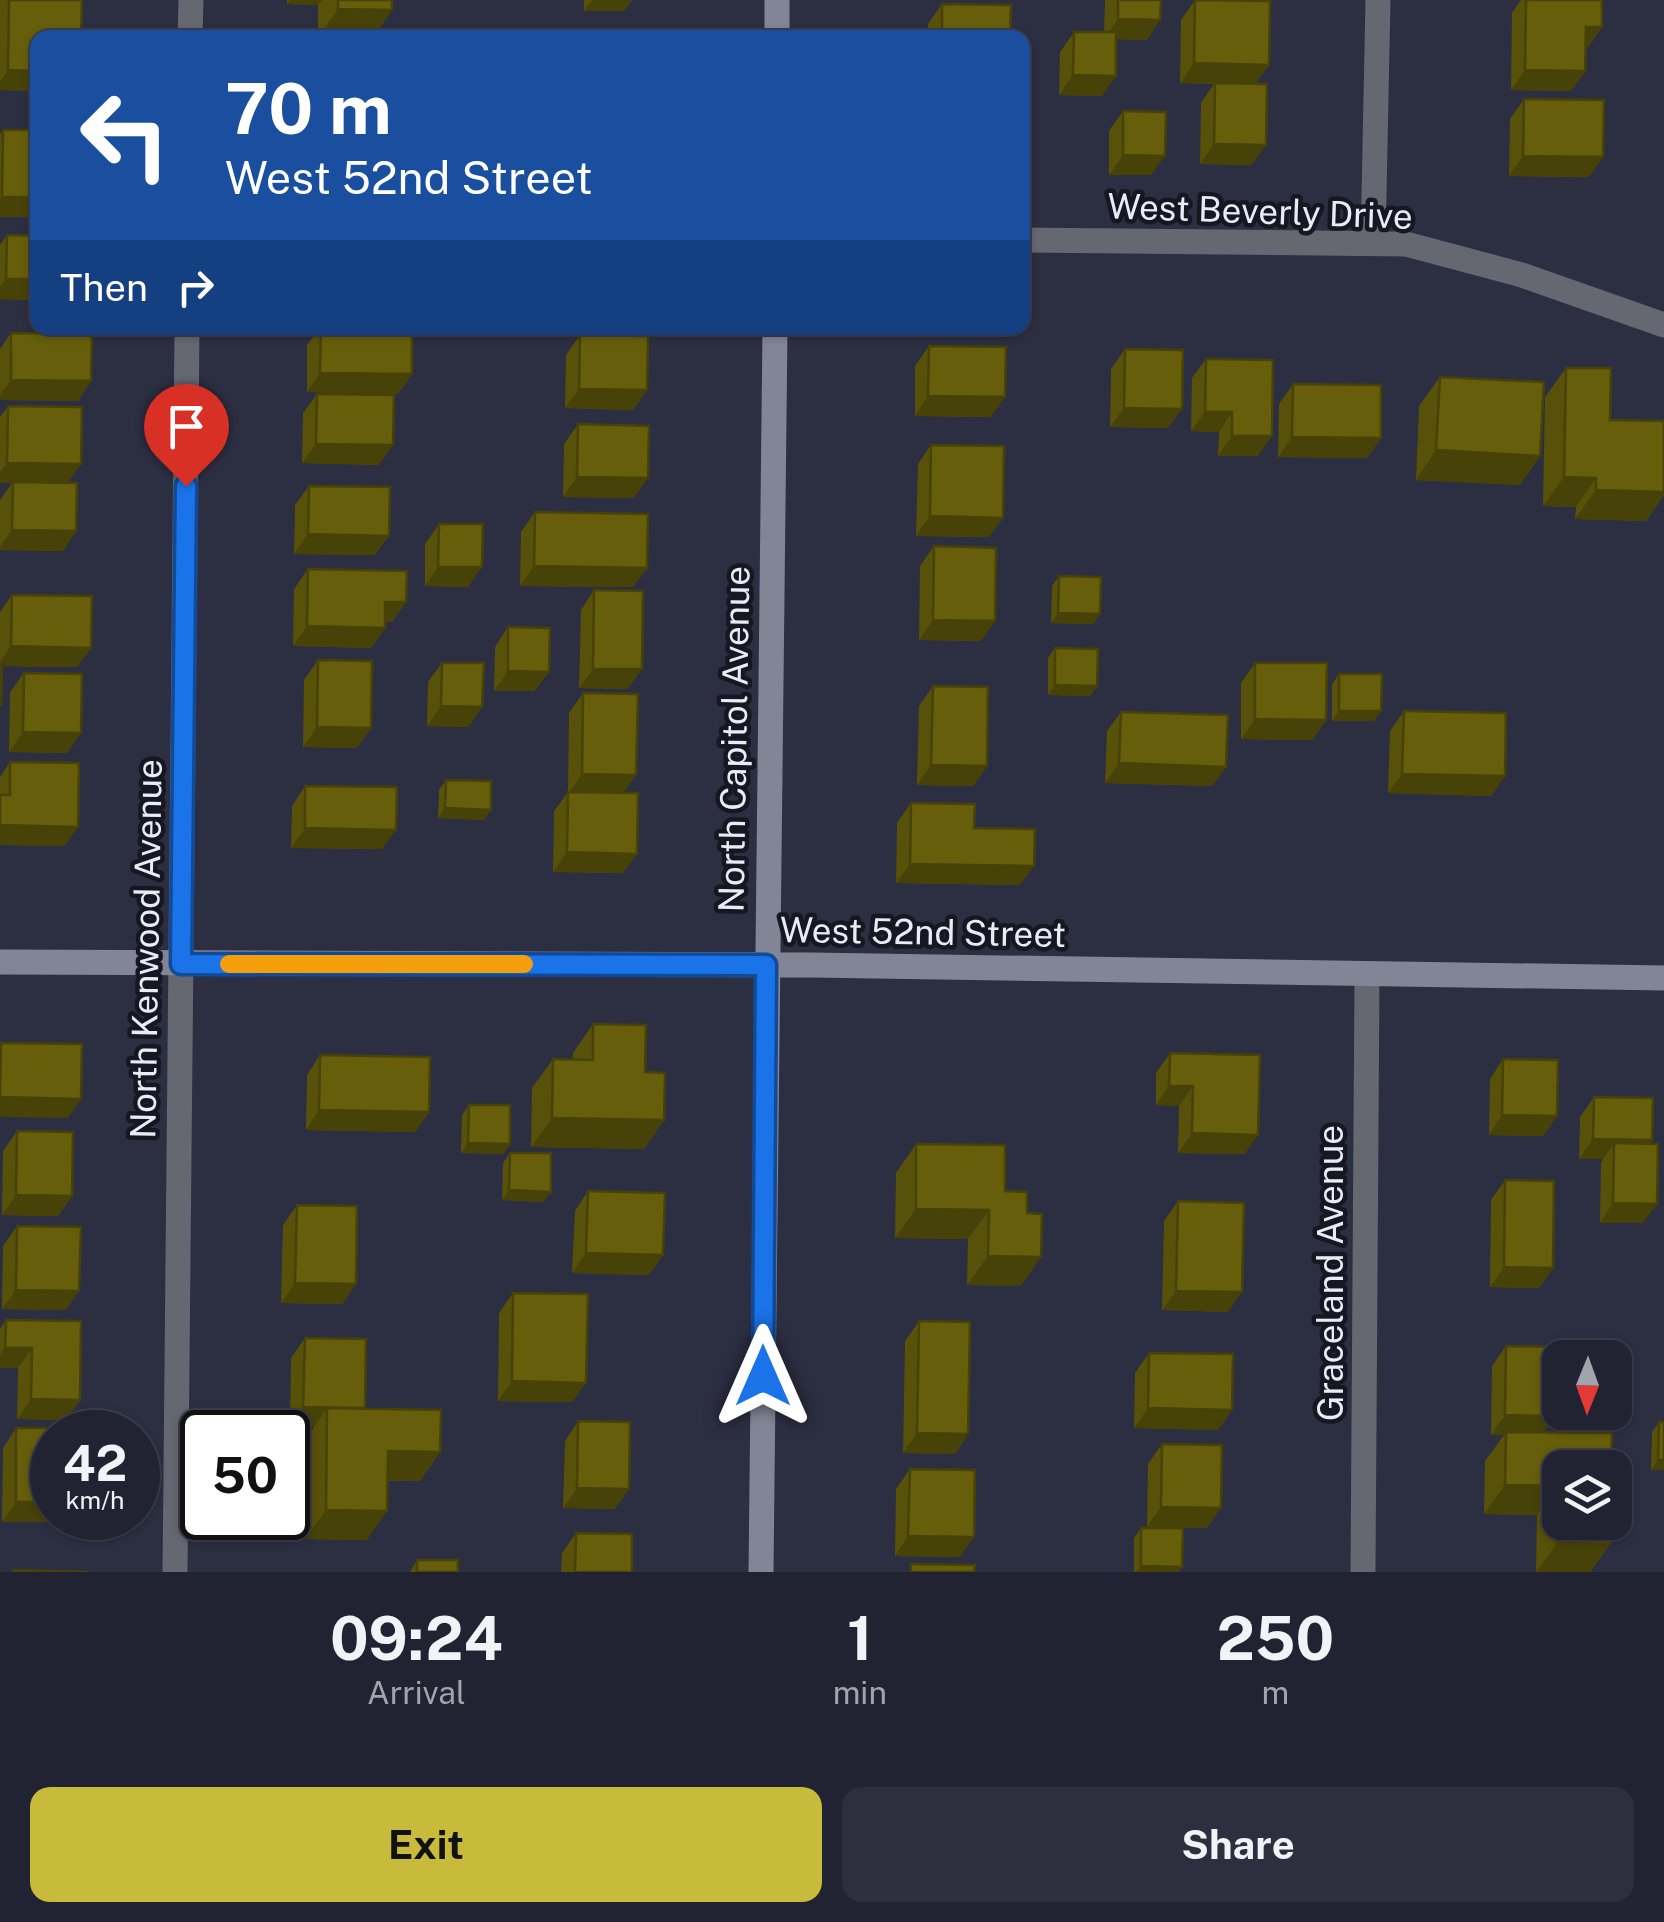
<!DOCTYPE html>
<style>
:root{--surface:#212232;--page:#2d2f3e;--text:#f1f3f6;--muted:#a2a4ac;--line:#3e3f4d;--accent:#c8bb3b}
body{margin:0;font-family:"Public Sans",sans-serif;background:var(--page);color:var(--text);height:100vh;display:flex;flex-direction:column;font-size:38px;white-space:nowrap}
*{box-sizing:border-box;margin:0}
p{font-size:32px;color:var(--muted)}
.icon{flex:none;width:55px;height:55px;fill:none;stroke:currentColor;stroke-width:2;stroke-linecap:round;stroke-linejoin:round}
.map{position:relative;height:1572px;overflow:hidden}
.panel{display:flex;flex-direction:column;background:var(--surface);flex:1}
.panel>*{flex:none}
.top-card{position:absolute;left:30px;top:30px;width:1000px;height:305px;border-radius:20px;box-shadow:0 2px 8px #0004,0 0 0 2px var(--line);background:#1a4fa0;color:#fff;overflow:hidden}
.needle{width:65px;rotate:181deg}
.controls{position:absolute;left:1542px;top:1340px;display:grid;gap:20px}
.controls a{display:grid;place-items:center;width:90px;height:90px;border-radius:20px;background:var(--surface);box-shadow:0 2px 8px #0004,0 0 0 2px var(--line);font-size:50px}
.speed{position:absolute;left:30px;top:1410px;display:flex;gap:20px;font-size:50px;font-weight:700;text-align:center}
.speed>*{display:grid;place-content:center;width:130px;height:130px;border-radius:50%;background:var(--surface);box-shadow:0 2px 8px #0004,0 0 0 2px var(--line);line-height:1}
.speed small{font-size:25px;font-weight:400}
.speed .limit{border:5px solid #111;border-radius:15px;background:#fff;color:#111}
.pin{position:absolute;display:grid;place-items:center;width:85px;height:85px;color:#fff;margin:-102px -42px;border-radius:50% 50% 50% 0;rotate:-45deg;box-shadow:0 0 10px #0007}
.pin .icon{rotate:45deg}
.me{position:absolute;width:110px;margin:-55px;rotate:0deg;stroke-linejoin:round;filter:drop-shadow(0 0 8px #0008)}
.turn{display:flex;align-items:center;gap:35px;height:210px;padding:0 30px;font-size:45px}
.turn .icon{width:130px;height:130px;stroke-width:2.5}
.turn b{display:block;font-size:70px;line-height:85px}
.then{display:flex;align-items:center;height:95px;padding:0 30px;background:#0003;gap:20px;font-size:38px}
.eta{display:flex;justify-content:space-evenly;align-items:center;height:170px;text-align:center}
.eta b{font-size:60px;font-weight:700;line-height:70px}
.cta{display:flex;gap:20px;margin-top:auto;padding:20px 30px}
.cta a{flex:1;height:115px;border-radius:20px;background:var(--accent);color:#111;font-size:40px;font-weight:700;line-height:115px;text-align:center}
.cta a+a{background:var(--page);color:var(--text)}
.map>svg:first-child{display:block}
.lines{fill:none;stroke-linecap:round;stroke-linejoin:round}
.street{stroke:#656771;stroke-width:25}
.secondary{stroke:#828595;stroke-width:25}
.wall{fill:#585109}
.shaded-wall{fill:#474208}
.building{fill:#665e0b;stroke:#474208;stroke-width:2.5}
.route-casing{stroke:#114b97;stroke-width:25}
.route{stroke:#1a73e8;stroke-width:18}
.slow{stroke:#f59e0b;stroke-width:18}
.labels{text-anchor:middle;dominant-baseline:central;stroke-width:9;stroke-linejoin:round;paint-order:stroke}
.street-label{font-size:35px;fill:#e9ebf8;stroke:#161720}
</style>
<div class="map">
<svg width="1664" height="1572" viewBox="0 0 1664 1572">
<rect width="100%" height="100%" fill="#2c2e42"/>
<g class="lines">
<path class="street" d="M190,38L191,0
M1022,240L1406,244L1522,275L1664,325
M1373,243L1378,0
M175,1572L187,328
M1363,1572L1367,975"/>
<path class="secondary" d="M777,38V0
M0,962L811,965L1664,978
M761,1572L775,328"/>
</g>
<path class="wall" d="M0,0H82L38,38V91L0,90Z
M287,0H392L373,38H318V5L287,4Z
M584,0H632L624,11H584Z
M1105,0H1161L1147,40L1116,39L1102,96L1059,95L1060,52L1074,32H1104Z
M1195,0L1269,65L1255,84L1252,165L1200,164L1201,103L1214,84L1180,83L1181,20Z
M1521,0H1602V27L1588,47H1586L1585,71L1571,91L1511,90L1512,13Z
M942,4L1010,38H928V24Z
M1524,99L1589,177L1509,176L1510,119Z
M1123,111L1151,175H1109V131Z
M3,130H38V217H0V134Z
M7,235L38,236V300L0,299V245Z
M320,328H321L412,374L398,394L307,392V345Z
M11,333L91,381L78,401L0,400V349Z
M580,335L647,390L633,410L565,408L566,355Z
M929,346L991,417L915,416V366Z
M1125,349L1168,428L1110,427L1111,369Z
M1206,359L1258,456H1218L1219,432L1191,431L1192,378Z
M1566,368L1610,420L1664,421V495L1646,521L1575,519L1576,507L1543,506L1545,397Z
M1440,377L1540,456L1520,485L1416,480L1419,406Z
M1293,384L1381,438L1367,458L1278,457L1279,404Z
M317,394L379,465L302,463L303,413Z
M8,406L68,483L76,531L63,551L0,550V500L12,483H0V417Z
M578,424L634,498L563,497L564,444Z
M931,445L1003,518L989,537L916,536L918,464Z
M309,486L375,555L294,554L295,505Z
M535,512L647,568L633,587L520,586L521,532Z
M439,524L468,587L425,586V544Z
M934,546L981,641L919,640L920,566Z
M308,569L406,602L392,622H385V628L371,648L293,646L294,589Z
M1059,576L1100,614L1093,624L1051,623L1052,586Z
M594,590L628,689L579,688L581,610Z
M12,595L91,648L77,667L0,666V612Z
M508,627L535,691H494L495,647Z
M1055,648L1097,686L1090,696L1048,695V658Z
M318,660L371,728L357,748L303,747L304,680Z
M442,663L469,727L427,726L428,682Z
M1255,663L1326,720L1312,740L1241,739V683Z
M24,673L81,733L67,753L9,752L10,692Z
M1339,674L1374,721H1332V684Z
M933,686L987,766L973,786L917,785L919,706Z
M583,693L624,793L623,873L553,872L554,811L568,792L569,713Z
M1404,711L1505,776L1491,796L1388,793L1390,731Z
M1121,712L1226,767L1212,786L1105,783L1107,731Z
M10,762L78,827L64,846L0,845V777Z
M446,780L491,810L484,820L438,818L439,790Z
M305,786L382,849L291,848L292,806Z
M911,803L974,828L1020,885L896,883L897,823Z
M593,1024L664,1120L644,1149L531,1147L532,1088L553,1059L573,1060V1053Z
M1170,1053L1245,1154L1178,1153L1179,1106L1156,1105V1073Z
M320,1055L429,1112L415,1132L306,1130L307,1075Z
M1503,1059L1557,1116L1543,1136L1489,1135L1490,1079Z
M1594,1097L1652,1140L1650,1144L1643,1223H1600L1601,1163L1603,1159H1579L1580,1117Z
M469,1105L510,1144L503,1154L461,1153L462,1115Z
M17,1131L72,1196L58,1216L2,1215L3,1151Z
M916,1144L1005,1191L1021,1286L967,1285L968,1239L895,1238L896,1173Z
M510,1153L544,1202L502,1200L503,1163Z
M1505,1180L1553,1268L1539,1288L1490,1287L1491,1200Z
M588,1191L649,1275L572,1273L575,1211Z
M1178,1201L1228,1312L1162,1310L1164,1221Z
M297,1205L356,1284L342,1304L281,1303L283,1225Z
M17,1226L66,1310L2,1309L3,1246Z
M513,1293L586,1383L572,1402L498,1401L499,1313Z
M6,1320L80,1400L66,1420L17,1419L18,1368H0V1329Z
M919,1321L968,1434L955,1454L903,1453L905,1341Z
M305,1338L365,1408L440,1452L420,1481H387L367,1540L305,1539L307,1437L314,1427L290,1426L291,1358Z
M1506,1346L1544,1432L1610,1544L1590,1572H1536L1537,1515L1484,1514L1485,1461L1504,1435H1491L1492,1366Z
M1149,1353L1232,1410L1218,1430L1134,1428L1135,1373Z
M578,1421L615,1509L563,1508L565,1441Z
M1659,1422L1664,1470H1651L1652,1432Z
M16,1428L52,1518H63L60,1522H2L3,1448Z
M1162,1444L1207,1528L1147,1527L1148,1464Z
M910,1469L960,1557L895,1556L896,1489Z
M1141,1528L1182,1567L1178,1572H1134V1538Z
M576,1533L632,1572H561L562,1553Z
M417,1560L458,1572H410Z"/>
<path class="shaded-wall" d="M290,0H322L318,5L287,4Z
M592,0H632L624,11H584Z
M338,9L392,10L373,38H318Z
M1118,19L1160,20L1147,40L1104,39Z
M1586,27H1602L1588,47L1572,46Z
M1194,63L1269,65L1255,84L1180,83Z
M8,70L38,71V91L0,90V82Z
M1525,70L1585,71L1571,91L1511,90Z
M1073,75L1116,76L1102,96L1059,95Z
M1214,144L1266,145L1252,165L1200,164Z
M1123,155L1165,156L1151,175H1109Z
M1523,156L1603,157L1589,177L1509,176Z
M2,197H38V217H0V199Z
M6,279H38V300L0,299V287Z
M320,373L412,374L398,394L307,392Z
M11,380L91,381L78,401L0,400V395Z
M579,389L647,390L633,410L565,408Z
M928,396L1005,397L991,417L915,416Z
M1124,408L1182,409L1168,428L1110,427Z
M1205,412H1232L1219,432L1191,431Z
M1232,436H1272L1258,456H1218Z
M1292,437L1381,438L1367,458L1278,457Z
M316,444L393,445L379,465L302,463Z
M1436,450L1540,456L1520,485L1416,480Z
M7,463L81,464L67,484L0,483V472Z
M577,477L648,478L634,498L563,497Z
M1564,477L1596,478L1576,507L1543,506Z
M1596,490L1664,492V495L1646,521L1575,519Z
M930,516L1003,518L989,537L916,536Z
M12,530L76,531L63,551L0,550V547Z
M308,534L389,536L375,555L294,554Z
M534,566L647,568L633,587L520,586Z
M438,567H482L468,587L425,586Z
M385,602H406L392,622L371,621Z
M1058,613L1100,614L1093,624L1051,623Z
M933,620L995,621L981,641L919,640Z
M307,626L385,628L371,648L293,646Z
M11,646L91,648L77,667L0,666V662Z
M593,669H642L628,689L579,688Z
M508,671L549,672L535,691H494Z
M1055,685L1097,686L1090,696L1048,695Z
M441,706L482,707L469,727L427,726Z
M1339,711H1381L1374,721H1332Z
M1255,719L1326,720L1312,740L1241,739Z
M317,727L371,728L357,748L303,747Z
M23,732L81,733L67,753L9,752Z
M1119,763L1226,767L1212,786L1105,783Z
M931,765L987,766L973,786L917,785Z
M582,774L636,775L622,795L568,794Z
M1402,774L1505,776L1491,796L1388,793Z
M445,808L491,810L484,820L438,818Z
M0,825L78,827L64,846L0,845Z
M305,828L396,830L382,849L291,848Z
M567,852L637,854L623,873L553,872Z
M910,864L1034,866L1020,885L896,883Z
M1169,1086H1193L1179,1106L1156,1105Z
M0,1097L81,1099L68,1118L0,1117Z
M319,1110L429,1112L415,1132L306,1130Z
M1502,1115L1557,1116L1543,1136L1489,1135Z
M552,1118L664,1120L644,1149L531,1147Z
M1192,1133L1258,1135L1245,1154L1178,1153Z
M1593,1139L1652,1140L1639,1160L1614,1143L1603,1159H1579Z
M468,1143L510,1144L503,1154L461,1153Z
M509,1190L551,1192L544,1202L502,1200Z
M16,1195L72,1196L58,1216L2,1215Z
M1613,1203L1657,1204L1643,1223H1600Z
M916,1209L989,1210L968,1239L895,1238Z
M586,1253L663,1255L649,1275L572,1273Z
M988,1256L1041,1257L1021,1286L967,1285Z
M1504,1267L1553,1268L1539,1288L1490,1287Z
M295,1283L356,1284L342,1304L281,1303Z
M16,1290L79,1291L66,1310L2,1309Z
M1176,1291L1242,1292L1228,1312L1162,1310Z
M5,1348H32L18,1368H0V1355Z
M512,1381L586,1383L572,1402L498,1401Z
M31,1399L80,1400L66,1420L17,1419Z
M303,1407L365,1408H327L314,1427L290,1426Z
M1148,1408L1232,1410L1218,1430L1134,1428Z
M1505,1415L1555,1416L1542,1435L1506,1432L1504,1435H1491Z
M917,1433L968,1434L955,1454L903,1453Z
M388,1451L440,1452L420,1481L368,1480Z
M1658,1460H1664V1470H1651Z
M1505,1485L1558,1486L1537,1515L1484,1514Z
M577,1488L629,1489L615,1509L563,1508Z
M16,1502H52V1518H63L60,1522H2Z
M1161,1507L1221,1508L1207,1528L1147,1527Z
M326,1510L387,1511L367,1540L305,1539Z
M908,1536L974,1537L960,1557L895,1556Z
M1557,1543L1610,1544L1590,1572H1536Z
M1141,1566L1182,1567L1178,1572H1136Z"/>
<path class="building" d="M9,0H82L81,38H38V71L8,70Z
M338,0H392V10L338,9Z
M1118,0H1161L1160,20L1118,19Z
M1195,0L1270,1L1269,65L1194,63Z
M1526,0H1602V27H1586L1585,71L1525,70Z
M942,4L1011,5L1010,38H942Z
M584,32L653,33V38H584Z
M1074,32H1116V76L1073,75Z
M1215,83L1267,84L1266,145L1214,144Z
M1524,99L1604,100L1603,157L1523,156Z
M1123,111L1166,112L1165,156L1123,155Z
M3,130H38V197H2Z
M7,235L38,236V279H6Z
M321,328H412V374L320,373Z
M11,333L92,334L91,381L11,380Z
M580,335L648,336L647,390L579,389Z
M929,346L1006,347L1005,397L928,396Z
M1125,349L1183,350L1182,409L1124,408Z
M1206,359L1273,360L1272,436H1232V412H1205Z
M1566,368H1611L1610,420L1664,421V492L1596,490V478L1564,477Z
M1440,377L1544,382L1540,456L1436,450Z
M1293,384L1381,385V438L1292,437Z
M317,394L394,395L393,445L316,444Z
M8,406L82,407L81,464L7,463Z
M578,424L649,426L648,478L577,477Z
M931,445L1004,446L1003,518L930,516Z
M13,482L77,483L76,531L12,530Z
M309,486L390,487L389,536L308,534Z
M535,512L648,514L647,568L534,566Z
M439,524H483L482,567H438Z
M934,546L996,548L995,621L933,620Z
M308,569L407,571L406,602H385V628L307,626Z
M1059,576L1101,577L1100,614L1058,613Z
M594,590L643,591L642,669H593Z
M12,595L92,596L91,648L11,646Z
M508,627L550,628L549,672L508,671Z
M1055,648L1098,649L1097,686L1055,685Z
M318,660L372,661L371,728L317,727Z
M442,663H484L482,707L441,706Z
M1255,663H1327L1326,720L1255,719Z
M0,666H2L1,705H0Z
M24,673L82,674L81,733L23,732Z
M1339,674H1382L1381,711H1339Z
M933,686L988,687L987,766L931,765Z
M583,693L638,694L636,775L582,774Z
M1404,711L1506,713L1505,776L1402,774Z
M1121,712L1228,715L1226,767L1119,763Z
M10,762L79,763L78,827L0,825V795H10Z
M446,780L491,781V810L445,808Z
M305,786L397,787L396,830L305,828Z
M568,792L638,793L637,854L567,852Z
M911,803L975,804L974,828L1035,829L1034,866L910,864Z
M593,1024L646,1025L645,1072L665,1073L664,1120L552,1118L553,1059L593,1060Z
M1,1043L82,1044L81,1099L0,1097Z
M1170,1053L1260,1055L1258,1135L1192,1133L1193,1086H1169Z
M320,1055L430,1057L429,1112L319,1110Z
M1503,1059L1558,1060L1557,1116L1502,1115Z
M1594,1097L1653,1098L1652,1140L1593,1139Z
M469,1105H510V1144L468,1143Z
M17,1131L73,1132L72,1196L16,1195Z
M1614,1143L1658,1144L1657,1204L1613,1203Z
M916,1144L1005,1145V1191L1027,1192V1213L1042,1214L1041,1257L988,1256L989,1210L916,1209Z
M510,1153H551V1192L509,1190Z
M1505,1180L1554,1181L1553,1268L1504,1267Z
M588,1191L665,1193L663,1255L586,1253Z
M1178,1201L1244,1203L1242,1292L1176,1291Z
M297,1205L357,1206L356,1284L295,1283Z
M17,1226L81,1227L79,1291L16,1290Z
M513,1293L588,1294L586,1383L512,1381Z
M6,1320L81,1321L80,1400L31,1399L32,1348H5Z
M919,1321L970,1322L968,1434L917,1433Z
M305,1338L366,1339L365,1408L303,1407Z
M1506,1346L1557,1347L1555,1416L1505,1415Z
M1149,1353L1233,1354L1232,1410L1148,1408Z
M327,1408L441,1410L440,1452L388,1451L387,1511L326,1510Z
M578,1421L630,1422L629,1489L577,1488Z
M1659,1422H1664V1460H1658Z
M16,1428H74V1432H52V1502H16Z
M1506,1432L1612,1433L1611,1468H1560V1522H1610V1544L1557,1543L1558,1486L1505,1485Z
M1162,1444L1222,1445L1221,1508L1161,1507Z
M910,1469L975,1470L974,1537L908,1536Z
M1141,1528H1183L1182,1567L1141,1566Z
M576,1533L632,1534V1572H575Z
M417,1560H458V1572H417Z
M911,1564L975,1565L974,1572H911Z
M13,1570L89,1572H13Z"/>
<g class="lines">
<defs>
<path id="route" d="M186,486L181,964L766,965L763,1376"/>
</defs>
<use href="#route" class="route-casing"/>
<use href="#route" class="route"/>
<path class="slow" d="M229,964H524"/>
</g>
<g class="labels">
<g class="street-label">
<text transform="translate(1260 211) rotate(2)">West Beverly Drive</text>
<text transform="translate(734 739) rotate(-89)">North Capitol Avenue</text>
<text transform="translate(923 932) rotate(1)">West 52nd Street</text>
<text transform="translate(146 949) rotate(-89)">North Kenwood Avenue</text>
<text transform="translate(1330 1273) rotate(-90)">Graceland Avenue</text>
</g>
</g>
</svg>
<div class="controls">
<a><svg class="needle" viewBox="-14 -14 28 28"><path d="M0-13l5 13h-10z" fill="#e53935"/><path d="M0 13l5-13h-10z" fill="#a2a4ac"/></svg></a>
<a><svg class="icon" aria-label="layers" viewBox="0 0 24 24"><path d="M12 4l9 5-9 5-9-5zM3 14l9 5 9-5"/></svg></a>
</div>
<div class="speed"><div>42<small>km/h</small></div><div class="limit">50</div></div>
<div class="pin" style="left:186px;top:486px;background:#d93025"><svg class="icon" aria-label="arrive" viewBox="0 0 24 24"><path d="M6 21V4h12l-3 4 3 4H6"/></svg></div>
<svg class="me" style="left:763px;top:1376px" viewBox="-20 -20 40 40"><path d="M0-17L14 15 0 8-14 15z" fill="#1a73e8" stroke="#fff" stroke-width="4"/></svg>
<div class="top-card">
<div class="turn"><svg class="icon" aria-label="left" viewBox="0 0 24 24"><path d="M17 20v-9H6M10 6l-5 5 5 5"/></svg><div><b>70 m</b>West 52nd Street</div></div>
<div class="then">Then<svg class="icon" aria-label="right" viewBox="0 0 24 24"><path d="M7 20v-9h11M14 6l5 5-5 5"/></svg></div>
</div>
</div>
<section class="panel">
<div class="eta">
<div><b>09:24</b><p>Arrival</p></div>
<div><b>1</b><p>min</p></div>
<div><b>250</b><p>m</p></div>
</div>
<div class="cta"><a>Exit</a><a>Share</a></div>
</section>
